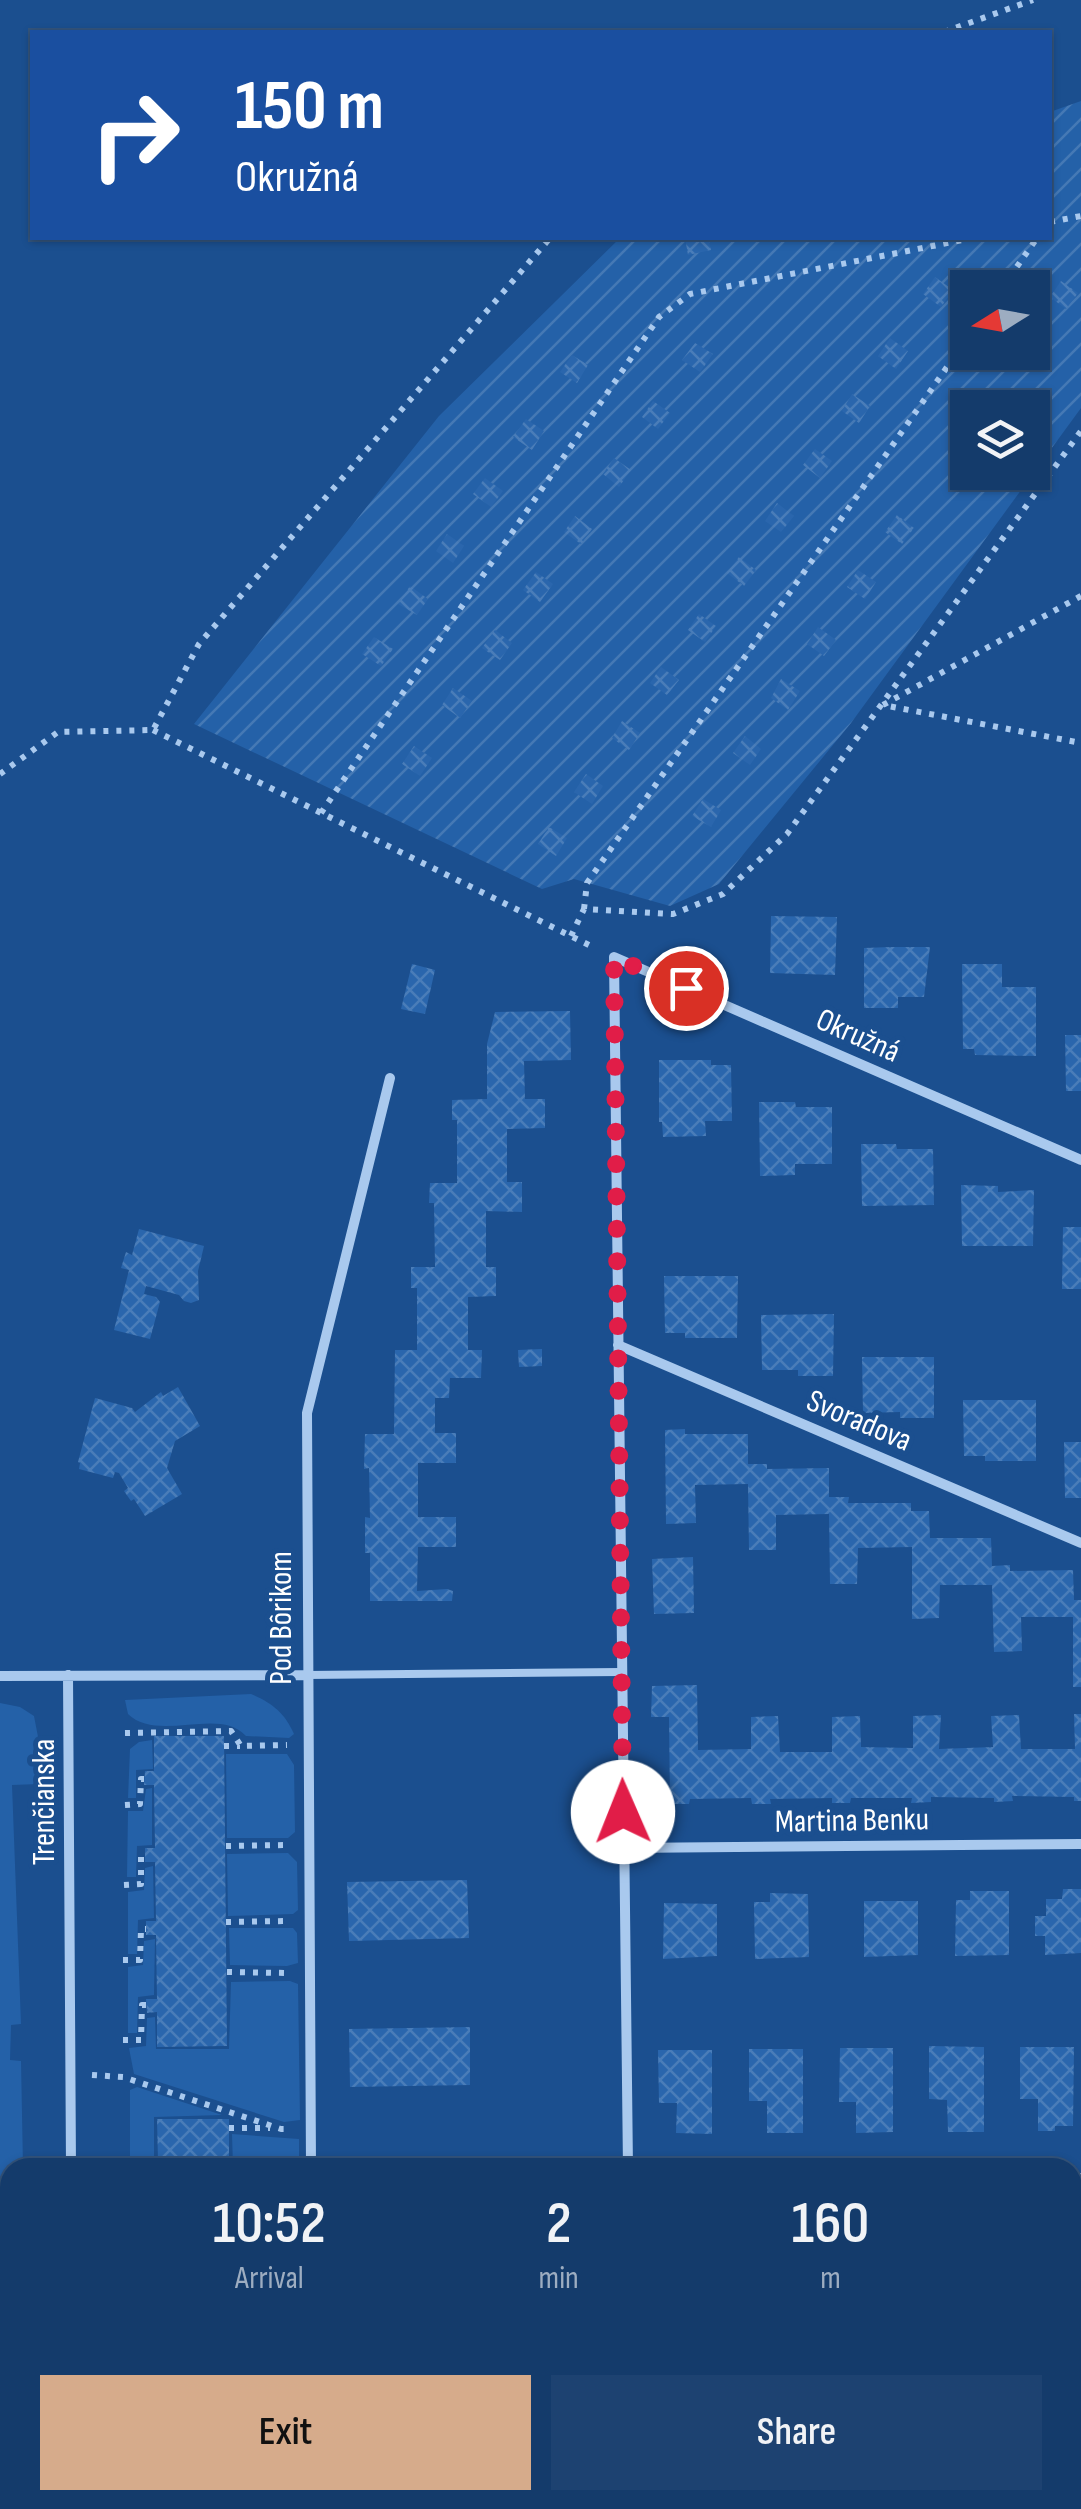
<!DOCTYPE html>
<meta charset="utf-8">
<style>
:root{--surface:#143b6b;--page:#1d4271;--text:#f1f3f6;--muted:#9dadc1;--line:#33557e;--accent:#d6ab8b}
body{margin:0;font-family:"Sofia Sans Condensed",sans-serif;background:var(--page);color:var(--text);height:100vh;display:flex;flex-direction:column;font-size:38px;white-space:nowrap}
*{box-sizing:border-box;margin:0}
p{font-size:32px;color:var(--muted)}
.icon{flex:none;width:55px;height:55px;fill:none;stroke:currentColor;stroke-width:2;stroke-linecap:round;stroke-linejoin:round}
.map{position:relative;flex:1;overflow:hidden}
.side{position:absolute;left:0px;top:2158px;width:1082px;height:352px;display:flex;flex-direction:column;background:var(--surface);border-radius:30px 30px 0 0;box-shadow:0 2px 8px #0004,0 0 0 2px var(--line)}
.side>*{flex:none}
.top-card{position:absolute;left:30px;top:30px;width:1022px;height:210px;border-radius:0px;box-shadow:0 2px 8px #0004,0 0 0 2px var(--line);background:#1a4fa0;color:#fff;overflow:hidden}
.needle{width:65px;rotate:259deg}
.fabs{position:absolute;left:950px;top:270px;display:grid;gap:20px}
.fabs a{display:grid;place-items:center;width:100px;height:100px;border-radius:0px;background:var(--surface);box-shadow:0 2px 8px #0004,0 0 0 2px var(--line);font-size:50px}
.pin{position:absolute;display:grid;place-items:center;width:85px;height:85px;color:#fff;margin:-42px;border:5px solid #fff;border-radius:50%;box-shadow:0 2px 10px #0007}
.me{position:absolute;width:110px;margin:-55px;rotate:359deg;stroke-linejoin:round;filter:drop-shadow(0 0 8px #0008)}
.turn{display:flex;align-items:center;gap:35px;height:210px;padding:0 40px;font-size:45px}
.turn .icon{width:130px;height:130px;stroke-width:2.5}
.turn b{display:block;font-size:70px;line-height:85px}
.eta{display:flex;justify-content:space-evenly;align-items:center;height:170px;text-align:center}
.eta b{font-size:60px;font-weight:600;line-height:70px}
.cta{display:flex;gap:20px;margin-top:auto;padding:20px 40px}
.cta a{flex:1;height:115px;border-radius:0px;background:var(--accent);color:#111;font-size:40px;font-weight:600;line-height:115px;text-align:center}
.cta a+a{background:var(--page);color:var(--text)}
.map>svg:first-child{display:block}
.grass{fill:#2461a8}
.garden{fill:url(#garden-furrows);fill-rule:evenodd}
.building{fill:url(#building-cross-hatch)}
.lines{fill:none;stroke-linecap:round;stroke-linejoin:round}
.path{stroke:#a9c9ee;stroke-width:6;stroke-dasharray:5 8;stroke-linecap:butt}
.lane{stroke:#a9c9ee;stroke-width:8}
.street{stroke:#a9c9ee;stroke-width:10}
.route{stroke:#e11d48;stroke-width:18;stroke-dasharray:0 32.4}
.labels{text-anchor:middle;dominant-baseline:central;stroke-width:10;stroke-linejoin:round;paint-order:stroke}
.street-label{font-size:32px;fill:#fff;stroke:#1b4f8f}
</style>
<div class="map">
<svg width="1081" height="2509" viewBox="0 0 1081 2509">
<defs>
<pattern id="garden-furrows" width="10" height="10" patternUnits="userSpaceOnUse" patternTransform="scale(2.5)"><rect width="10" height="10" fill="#2461a8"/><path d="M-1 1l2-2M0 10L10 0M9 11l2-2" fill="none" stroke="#4579b5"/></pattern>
<pattern id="building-cross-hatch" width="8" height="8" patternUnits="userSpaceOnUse" patternTransform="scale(2.5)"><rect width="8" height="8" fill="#2a66ad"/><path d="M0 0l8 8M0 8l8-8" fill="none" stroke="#4a7db9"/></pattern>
</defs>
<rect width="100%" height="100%" fill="#1b4f8f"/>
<path class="grass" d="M251,1694C272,1703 285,1713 294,1734L289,1738L246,1736C220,1706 158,1743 128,1714L125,1700Z
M0,1703L20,1707L34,1716L39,1742V1784L12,1785L21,2024L11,2025L10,2060L21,2061L23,2167L10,2168V2466H0Z
M152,1740L153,1769L136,1770V1798H128L130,1749L139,1742Z
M226,1754H287L294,1765L295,1832L288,1838H227Z
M152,1788V1845L137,1846L136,1877H127L128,1811H143L146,1789Z
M288,1853L297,1862L298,1910L293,1914L228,1916L227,1854Z
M153,1866L154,1918L138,1920L137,1954H128V1892L144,1890L145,1868Z
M229,1928H293L297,1933L298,1963L287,1966L230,1965Z
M155,1939L154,1995L138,1997L137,2033H128V1967L143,1965L144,1941Z
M290,1981L298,1984L300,2120L284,2122L134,2074L129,2048L146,2046L147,2018L155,2017L156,2049H229L231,1982Z
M137,2087L222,2115L154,2117V2157L140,2159L139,2167H130V2090Z
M232,2134L299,2139V2167H233Z
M172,2500H300V2509H188Z"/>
<path class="garden" d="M1081,101V408L851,723L719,884L670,906L574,879L542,889L194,724L439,416L620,238H1050V112ZM968,288H1032V352H968ZM968,408H1032V472H968Z"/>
<path class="building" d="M685,238H708L711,250L688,255Z
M935,277L953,290L941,307L923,294Z
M1061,281L1078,293L1066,309L1050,297Z
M890,338L908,351L896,369L878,356Z
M695,343L713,354L700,372L682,360Z
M1032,343L1040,348L1029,365L1010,352H1032Z
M572,355L588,365L577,383L560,372Z
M852,394L870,406L859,423L842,411Z
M981,394L999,408H971Z
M653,401L670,413L658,429L642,417Z
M526,419L544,431L532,450L513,437Z
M815,449L832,461L820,478L803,465Z
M614,458L631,470L619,487L603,474Z
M485,478L503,491L491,507L473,494Z
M777,503L794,516L781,532L765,521Z
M897,515L914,528L902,544L885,532Z
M575,516L592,529L581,544L564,532Z
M447,534L464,546L453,563L436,551Z
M739,557L756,570L744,586L727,573Z
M858,570L876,582L865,599L847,587Z
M536,572L553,584L540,602L523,590Z
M410,586L428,599L417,615L398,604Z
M699,614L716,626L705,642L688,630Z
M818,627L836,640L824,656L807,644Z
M495,630L512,643L500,660L482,648Z
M374,637L393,649L381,666L362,654Z
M661,667L679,680L667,695L650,683Z
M781,679L800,691L788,710L771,698Z
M453,688L472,701L460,718L442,705Z
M622,721L640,733L629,750L612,738Z
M745,736L761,749L750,765L733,753Z
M414,746L432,758L420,776L402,764Z
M586,774L603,786L592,804L574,792Z
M703,799L721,810L711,827L692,816Z
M549,827L567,838L556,856L538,844Z
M771,916L837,917L835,975L770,973Z
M890,947H930L924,997H898V1008H864V948Z
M412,964L435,970L425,1014L401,1009Z
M962,964H1002V987H1036V1056L975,1055L974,1049H963Z
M570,1011L571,1060L524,1061L525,1099H545V1128L507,1129V1182H522V1212L486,1211V1267H496V1296L468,1297V1350H482L481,1378H450L449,1398H435V1433H456V1463H418V1517H456V1547H418L417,1591L447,1589L453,1591L452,1601H370V1553H365V1517L370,1518L369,1468L364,1469L365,1434H394L395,1350H417V1288H411V1267H435L434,1203H429L430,1183H457V1120H452V1100L487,1099V1044L495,1012Z
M1065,1035H1081V1091H1066Z
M659,1060H711V1065H731L732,1121H705L706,1136L663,1137L662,1122H659Z
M759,1102H795L796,1107H832V1164H795V1175L760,1176Z
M861,1144H896L897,1149H933L934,1205L862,1206Z
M961,1185L998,1186V1192L1034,1190L1033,1246H962Z
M1063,1227H1081V1289H1062Z
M139,1229L204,1246L198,1271L199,1300L191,1303L184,1301L179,1295L146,1286L144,1294L156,1297L160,1302L150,1339L114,1330L129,1270L121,1268L126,1252L132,1255Z
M664,1276H738L737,1338H685V1333H665Z
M834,1314L833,1376H798V1370H762L761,1315Z
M542,1349V1366L519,1367L518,1350Z
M862,1357H934V1418H900V1412L863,1413Z
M178,1387L200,1426L175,1441L167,1468L182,1494L145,1516L134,1499L131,1501L124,1491L128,1488L119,1473L115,1472L113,1478L79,1469L80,1463L78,1462L95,1398L132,1408L135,1412L161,1392L163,1396Z
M963,1400H1036V1461H985V1456H964Z
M685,1429V1434H748V1464H767V1469L829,1468V1497H849L848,1503H911V1511H929L930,1538H991L992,1566L1010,1565V1571L1073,1570L1074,1600H1081V1687H1073V1617H1021L1022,1651L994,1652L992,1585H940L939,1618L912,1619V1547L858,1548L857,1584H830L829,1514L776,1515V1550H749L748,1484L695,1485L696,1523L666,1524L665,1430Z
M1064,1442H1081V1498H1065Z
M693,1557L694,1613L654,1614L652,1559Z
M697,1685L698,1750L751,1749V1717L778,1716L780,1752H832V1717L860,1716L861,1747L913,1748V1716L941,1715L939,1749L993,1747L991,1716L1019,1715L1021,1749H1075L1074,1714H1081V1801H1074V1797L1012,1796L1013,1801L994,1802V1798L931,1797V1802L911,1803L912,1798H851L850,1803H832V1798L770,1799L771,1804H752L751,1798L690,1799L689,1804H670L669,1717H651L652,1686Z
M154,1736H224L227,2046L157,2047V2012L147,2013L146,1999H157L156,1935H146V1921H156L155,1862H145V1848H155L154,1785H144L145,1771H154Z
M467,1880L469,1938L349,1941L347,1882Z
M1063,1889H1081V1953L1045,1955V1936H1035V1916H1046V1899H1062Z
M970,1891H1009V1955L955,1956L956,1900H970Z
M770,1893L808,1894L809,1957L755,1959L754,1902H770Z
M864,1901H918V1955L864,1957Z
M664,1903L717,1904V1956L663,1959Z
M470,2027V2085L350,2087L349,2029Z
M929,2046L984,2047V2132H948L947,2100L929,2099Z
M1020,2047H1074L1073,2126H1055V2131H1038V2099H1020Z
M840,2048H893V2132L856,2133V2102H839Z
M749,2049H803V2133H767V2101H749Z
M658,2050H712V2134L676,2133L677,2103H659Z
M157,2119H229V2168H148V2160L158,2161Z
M1072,2435L1081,2436V2464H1072Z"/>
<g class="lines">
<path class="path" d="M944,32L1033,0
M1050,222L1081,216
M1002,288L1037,238
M1081,596L883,705L1081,743
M153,730L595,948
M0,774L58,732L153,730L199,644L550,238
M321,813L659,317L690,294L973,238
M584,909L587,883L968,337
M571,936L584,909L673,914L723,894L787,834L1081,431
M125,1733L231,1731L241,1746L287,1745
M224,1746H240
M125,1805L140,1804L141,1779H144
M226,1846L286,1845
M124,1885L141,1884V1855H145
M226,1922L287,1921
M123,1960H140L141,1929H146
M227,1972L288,1973
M123,2040H141L142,2005H147
M92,2075L123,2077L281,2129H291
M229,2128H270
M0,2477L10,2478
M151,2500L169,2509"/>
<path class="lane" d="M306,1675L621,1672"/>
<path class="street" d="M618,1345L1081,1543
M68,1675L71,2168
M0,1676L306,1675
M623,1848L1081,1844
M311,2168L307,1413L390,1078
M628,2168L614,957L1081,1160
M1072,2178H1081
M74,2500V2509
M314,2500V2509
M629,2500V2509"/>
</g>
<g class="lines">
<path class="route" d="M623,1812L614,958L686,988"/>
</g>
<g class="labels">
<g class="street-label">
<text transform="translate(858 1036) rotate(24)">Okružná</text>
<text transform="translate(859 1421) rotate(23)">Svoradova</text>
<text transform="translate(281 1618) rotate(-90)">Pod Bôrikom</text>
<text transform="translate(44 1802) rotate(-90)">Trenčianska</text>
<text transform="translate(852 1821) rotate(-1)">Martina Benku</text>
</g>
</g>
</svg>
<div class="fabs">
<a><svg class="needle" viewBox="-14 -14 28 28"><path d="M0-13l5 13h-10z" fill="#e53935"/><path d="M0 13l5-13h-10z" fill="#9dadc1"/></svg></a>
<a><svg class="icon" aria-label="layers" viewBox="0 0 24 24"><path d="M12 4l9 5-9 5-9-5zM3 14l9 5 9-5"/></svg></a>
</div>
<div class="pin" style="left:686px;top:988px;background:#d93025"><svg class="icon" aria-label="arrive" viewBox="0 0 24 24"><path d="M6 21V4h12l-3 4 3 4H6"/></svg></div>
<svg class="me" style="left:623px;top:1812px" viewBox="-20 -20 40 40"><circle r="19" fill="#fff"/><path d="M0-13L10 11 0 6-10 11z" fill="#e11d48"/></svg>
<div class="top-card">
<div class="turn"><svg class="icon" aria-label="right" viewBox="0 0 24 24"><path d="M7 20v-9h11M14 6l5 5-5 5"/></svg><div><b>150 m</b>Okružná</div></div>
</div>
<section class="side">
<div class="eta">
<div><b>10:52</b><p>Arrival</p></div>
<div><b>2</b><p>min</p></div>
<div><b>160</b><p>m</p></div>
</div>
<div class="cta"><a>Exit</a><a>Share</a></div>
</section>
</div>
